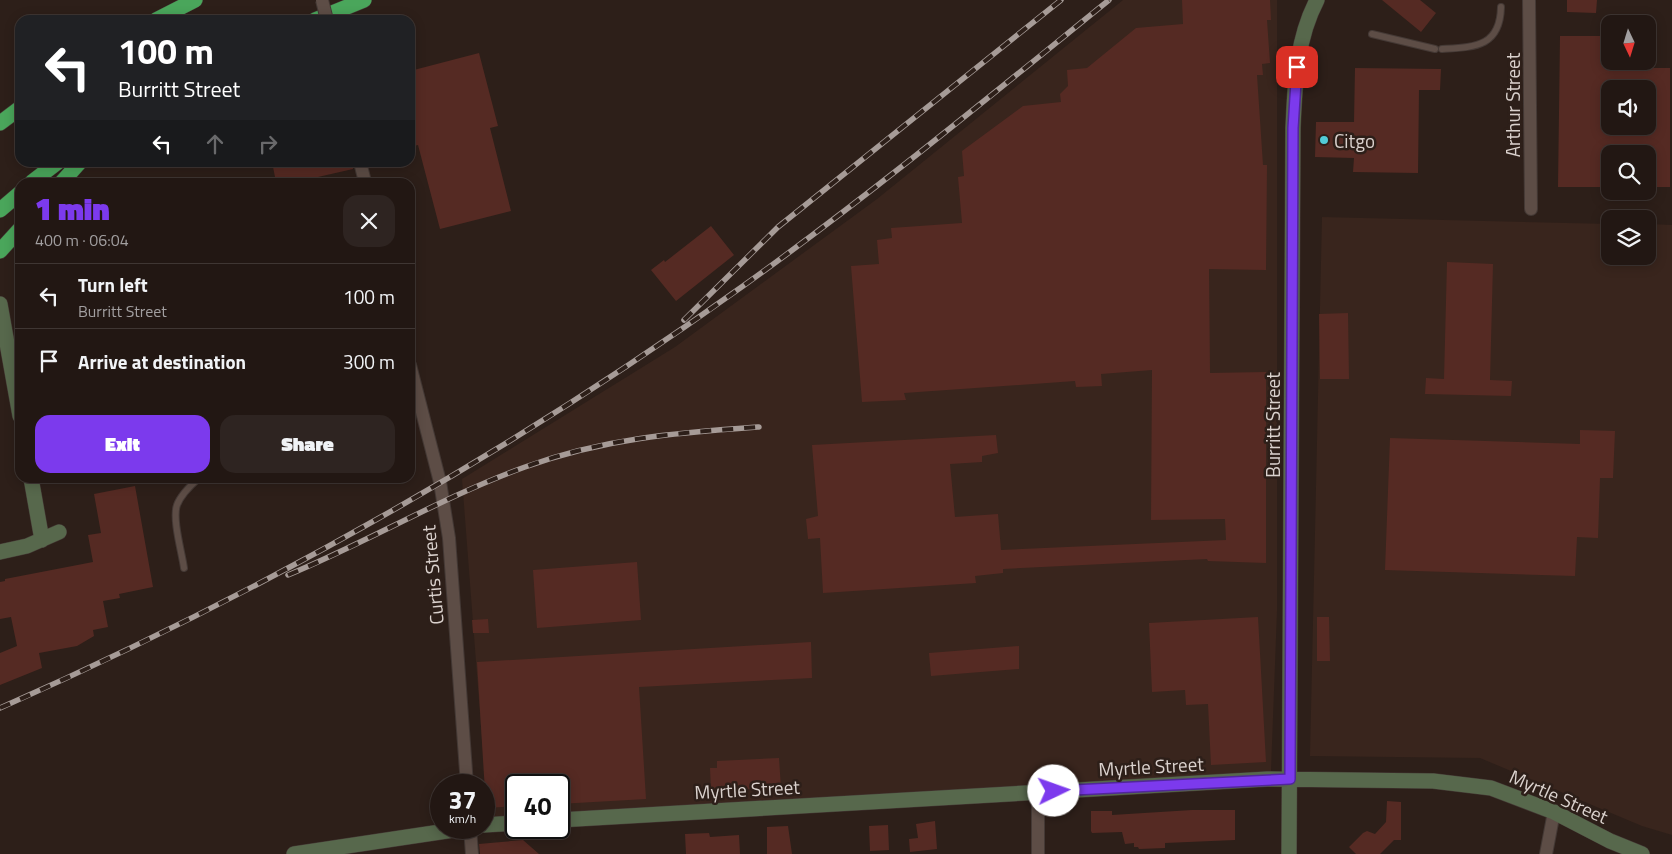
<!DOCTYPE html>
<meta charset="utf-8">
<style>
:root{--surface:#221713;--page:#2e2421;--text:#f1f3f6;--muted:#a29fa0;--line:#3f3633;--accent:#7c3aed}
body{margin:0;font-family:"Titillium Web",sans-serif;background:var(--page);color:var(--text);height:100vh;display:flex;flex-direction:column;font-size:19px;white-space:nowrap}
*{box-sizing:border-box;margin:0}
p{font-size:16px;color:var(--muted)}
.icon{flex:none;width:28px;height:28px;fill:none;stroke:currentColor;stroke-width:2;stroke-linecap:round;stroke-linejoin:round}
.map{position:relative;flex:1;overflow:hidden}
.side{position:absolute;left:15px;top:178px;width:400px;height:305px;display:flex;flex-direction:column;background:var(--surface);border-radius:15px;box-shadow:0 2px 12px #0003,0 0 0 1px var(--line)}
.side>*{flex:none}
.guide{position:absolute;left:15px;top:15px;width:400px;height:152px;border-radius:15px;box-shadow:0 2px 12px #0003,0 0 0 1px var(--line);background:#202124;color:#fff;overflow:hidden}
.needle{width:32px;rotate:176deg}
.fabs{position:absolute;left:1601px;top:15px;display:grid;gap:10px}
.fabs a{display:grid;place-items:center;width:55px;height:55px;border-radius:10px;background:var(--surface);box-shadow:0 2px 12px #0003,0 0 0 1px var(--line);font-size:25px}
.speed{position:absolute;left:430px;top:774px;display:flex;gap:10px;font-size:25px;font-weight:700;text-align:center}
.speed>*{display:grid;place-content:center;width:65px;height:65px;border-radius:50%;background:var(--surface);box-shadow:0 2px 12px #0003,0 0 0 1px var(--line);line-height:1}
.speed small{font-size:12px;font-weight:400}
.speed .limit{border:2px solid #111;border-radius:8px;background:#fff;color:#111}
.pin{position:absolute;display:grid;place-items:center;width:42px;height:42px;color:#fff;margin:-21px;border-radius:10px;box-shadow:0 2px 8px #0006}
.me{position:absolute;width:55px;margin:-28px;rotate:87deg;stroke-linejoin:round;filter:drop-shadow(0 0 4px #0008)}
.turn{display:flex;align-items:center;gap:18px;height:105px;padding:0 20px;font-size:22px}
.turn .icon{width:65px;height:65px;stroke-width:2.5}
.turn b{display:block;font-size:35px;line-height:42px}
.lanes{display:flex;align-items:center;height:48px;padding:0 20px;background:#0003;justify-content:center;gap:25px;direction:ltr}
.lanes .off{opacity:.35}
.round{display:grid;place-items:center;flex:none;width:52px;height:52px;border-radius:15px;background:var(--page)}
.summary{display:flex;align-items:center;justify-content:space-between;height:85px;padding:0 20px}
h1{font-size:30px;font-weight:800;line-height:38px;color:var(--accent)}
.cta{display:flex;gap:10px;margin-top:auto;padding:10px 20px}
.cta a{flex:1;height:58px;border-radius:15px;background:var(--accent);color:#fff;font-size:20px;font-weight:800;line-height:58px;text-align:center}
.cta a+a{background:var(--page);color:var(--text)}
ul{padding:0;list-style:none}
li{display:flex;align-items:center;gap:15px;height:65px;padding:0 20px;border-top:1px solid var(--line)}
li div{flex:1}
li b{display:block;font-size:19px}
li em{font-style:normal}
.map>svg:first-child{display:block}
.built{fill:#39251d}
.building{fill:#552a23;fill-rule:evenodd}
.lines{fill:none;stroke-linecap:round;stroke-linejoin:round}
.lane-casing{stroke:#443935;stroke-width:8}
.street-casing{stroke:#443935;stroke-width:14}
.secondary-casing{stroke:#443935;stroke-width:16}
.highway-casing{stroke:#443935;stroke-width:16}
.lane{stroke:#5d4d46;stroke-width:6}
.street{stroke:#5d4d46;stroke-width:12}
.secondary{stroke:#57684c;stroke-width:15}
.highway{stroke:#4aa65b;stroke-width:15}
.rail-casing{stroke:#a69b97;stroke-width:5.5}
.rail{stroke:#2d1f19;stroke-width:4;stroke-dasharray:11;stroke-linecap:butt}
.street-bridge-casing{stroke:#443935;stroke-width:14;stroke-linecap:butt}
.street-bridge{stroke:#5d4d46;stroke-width:12}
.route-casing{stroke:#51269a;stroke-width:12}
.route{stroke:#7c3aed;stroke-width:9}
.poi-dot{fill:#52cbd7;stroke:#2d1f19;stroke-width:2}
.labels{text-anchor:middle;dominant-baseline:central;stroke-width:5;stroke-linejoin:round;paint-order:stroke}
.street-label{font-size:19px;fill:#dad1cd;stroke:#2d1f19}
.poi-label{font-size:19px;fill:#dad1cd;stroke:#2d1f19;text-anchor:start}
</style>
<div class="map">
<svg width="1672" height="854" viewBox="0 0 1672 854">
<rect width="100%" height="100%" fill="#2d1f19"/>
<path class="built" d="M1123,0H1277V611L1271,771L559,814V785H516V816L488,818L462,479L675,347L877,199Z
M1322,217L1610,224V256H1648V224L1672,225V835L1642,826L1480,758L1310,756Z"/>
<path class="building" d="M1182,0H1270L1271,20H1267L1270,63L1262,64L1263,75H1257L1263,165H1267L1266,270L1209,269L1210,373L1266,372V563L1208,561L1207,559L1003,569V573L975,576L976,583L823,593L820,538L808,539L806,519L818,516L812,445L996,435L998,453L982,456V462L950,464L955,517L998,514L1001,550L1226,540L1225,519L1151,520L1152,370L1101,374L1102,386L1076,387L1075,381L904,393L906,400L862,402L851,266L879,264L877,240L892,238L891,228L962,223L958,177L964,176L962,151L1023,106L1061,102L1060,94L1068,86L1067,70L1087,68L1136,28L1183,24Z
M1382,0H1420L1436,13L1421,32Z
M1567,0H1597L1596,13L1567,12Z
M1560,36H1610V61H1653V68H1670V187H1648V154H1610V187H1558ZM1605,89H1648V126H1610V113H1605Z
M479,53L498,126L490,128L511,211L440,229L418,145L410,147V71Z
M1355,68L1441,69L1440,90H1419L1418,173L1353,172L1354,158L1315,157L1316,122H1354Z
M272,162H352L353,169L296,182H276Z
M711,226L734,255L676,301L651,270L664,260L665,262Z
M1447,262L1493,264L1490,380L1512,381L1511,396L1425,394L1426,378L1444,379Z
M1348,313L1349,379H1320L1319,314Z
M1580,430L1615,431L1613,478H1600L1598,538L1577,537L1575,576L1385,570L1390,438L1580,444Z
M135,486L153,587L119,594L120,598L103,601L108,627L93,630L94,636L77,646L39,653L42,668L0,685V653L17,646L11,617L0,619V582L5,581V579L93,562L88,535L101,533L94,494Z
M637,562L641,620L537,628L533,570Z
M1258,617L1266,762L1211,765L1208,704L1186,705L1185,690L1152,692L1149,623Z
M1317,617H1329L1330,661H1317Z
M488,619L489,633H473L472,620Z
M811,642L812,678L639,687L646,799L559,804V785H516V806L486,808L477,662Z
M1019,646V669L931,676L929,653Z
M779,758L781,788L711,790L710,768H717V761Z
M1387,801L1401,802V840H1394L1380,854H1356L1349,847L1363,833L1367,831L1375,834L1386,822Z
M1192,810H1235V840L1165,843V848L1139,849L1138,847H1134V843L1125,844L1122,832L1092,833L1091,831V811H1112V815Z
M935,821L937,849L910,852L909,839L918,838L916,824Z
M888,825L889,850L870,851L869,826Z
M788,826L792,854H767V827Z
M709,833L710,837L739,835L740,854H686L685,834Z
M523,840L539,854H480L479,844Z"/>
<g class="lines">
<defs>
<path id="lane" d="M1372,34L1435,49
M1442,49C1475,47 1500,47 1501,7
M184,568C182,553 172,519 177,505C181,494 191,485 199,478"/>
<path id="street" d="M1529,0L1531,209
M360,162L365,182
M410,365L440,482L449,538L467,785
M470,828L472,854
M1038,854V792
M1546,854L1554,812"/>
<path id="secondary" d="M0,304L20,416
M31,478L42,540
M0,552L27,546L59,532
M559,820L1267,779L1433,781L1491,788L1554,812L1610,841L1642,854
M484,825L516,823
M294,854L467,828
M1289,854L1293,128C1295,84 1296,40 1317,0"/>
<path id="highway" d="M156,20L195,0
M315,20L364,0
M0,123L20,108
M32,182L58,162
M62,182L80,162
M0,210L20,193
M0,251L20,229"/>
</defs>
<use href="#lane" class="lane-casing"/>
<use href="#street" class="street-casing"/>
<use href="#secondary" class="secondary-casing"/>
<use href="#highway" class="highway-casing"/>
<use href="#lane" class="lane"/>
<use href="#street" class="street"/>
<use href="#secondary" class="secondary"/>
<use href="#highway" class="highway"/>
<defs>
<path id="rail" d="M684,320L778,227L1061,0
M288,575C368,542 444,496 525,467C605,438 676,433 759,427
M0,708C261,593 511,452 743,286C869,196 989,97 1109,0"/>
</defs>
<use href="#rail" class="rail-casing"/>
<use href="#rail" class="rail"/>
<defs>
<path id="street-bridge" d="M322,0L327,20"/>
</defs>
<use href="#street-bridge" class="street-bridge-casing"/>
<use href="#street-bridge" class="street-bridge"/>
</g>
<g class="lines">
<defs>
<path id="route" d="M1054,791L1290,779L1293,128L1297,67"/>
</defs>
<use href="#route" class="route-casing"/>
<use href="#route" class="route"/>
</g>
<circle class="poi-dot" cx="1324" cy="140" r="5"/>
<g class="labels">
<g class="street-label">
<text transform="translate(1512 105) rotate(-90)">Arthur Street</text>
<text transform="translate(1272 425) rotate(-90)">Burritt Street</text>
<text transform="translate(432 575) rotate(-95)">Curtis Street</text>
<text transform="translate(1151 766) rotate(-3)">Myrtle Street</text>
<text transform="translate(747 789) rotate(-3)">Myrtle Street</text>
<text transform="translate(1559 796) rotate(24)">Myrtle Street</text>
</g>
<g class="poi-label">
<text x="1334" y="140">Citgo</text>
</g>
</g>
</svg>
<div class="fabs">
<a><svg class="needle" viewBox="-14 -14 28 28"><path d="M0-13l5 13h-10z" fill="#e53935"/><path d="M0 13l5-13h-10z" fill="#a29fa0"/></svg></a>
<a><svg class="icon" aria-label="sound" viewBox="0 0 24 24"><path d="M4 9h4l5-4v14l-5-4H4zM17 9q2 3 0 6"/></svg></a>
<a><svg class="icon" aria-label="search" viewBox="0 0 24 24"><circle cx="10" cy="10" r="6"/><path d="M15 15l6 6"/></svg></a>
<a><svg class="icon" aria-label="layers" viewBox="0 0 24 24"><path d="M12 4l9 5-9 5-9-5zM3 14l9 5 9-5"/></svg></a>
</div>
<div class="speed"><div>37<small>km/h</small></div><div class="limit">40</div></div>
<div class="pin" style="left:1297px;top:67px;background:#d93025"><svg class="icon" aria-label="arrive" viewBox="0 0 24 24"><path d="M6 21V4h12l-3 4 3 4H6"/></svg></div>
<svg class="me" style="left:1054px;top:791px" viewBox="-20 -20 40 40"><circle r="19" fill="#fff"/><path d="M0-13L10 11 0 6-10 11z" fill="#7c3aed"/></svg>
<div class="guide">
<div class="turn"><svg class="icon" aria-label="left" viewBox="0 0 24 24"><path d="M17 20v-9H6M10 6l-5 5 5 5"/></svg><div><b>100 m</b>Burritt Street</div></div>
<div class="lanes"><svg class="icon" aria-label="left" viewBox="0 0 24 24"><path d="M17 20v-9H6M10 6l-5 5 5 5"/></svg><svg class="icon off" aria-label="ahead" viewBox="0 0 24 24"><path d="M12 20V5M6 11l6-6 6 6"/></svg><svg class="icon off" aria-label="right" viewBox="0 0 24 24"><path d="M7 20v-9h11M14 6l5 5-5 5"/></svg></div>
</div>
<section class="side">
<div class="summary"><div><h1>1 min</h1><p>400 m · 06:04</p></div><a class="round"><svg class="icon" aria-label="close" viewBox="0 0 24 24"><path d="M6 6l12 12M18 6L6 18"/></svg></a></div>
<ul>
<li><svg class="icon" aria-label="left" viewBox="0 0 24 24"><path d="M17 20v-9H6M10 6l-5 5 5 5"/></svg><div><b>Turn left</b><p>Burritt Street</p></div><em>100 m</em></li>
<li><svg class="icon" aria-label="arrive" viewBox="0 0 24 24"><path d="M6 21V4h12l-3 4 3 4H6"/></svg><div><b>Arrive at destination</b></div><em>300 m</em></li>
</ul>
<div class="cta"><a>Exit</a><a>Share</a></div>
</section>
</div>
